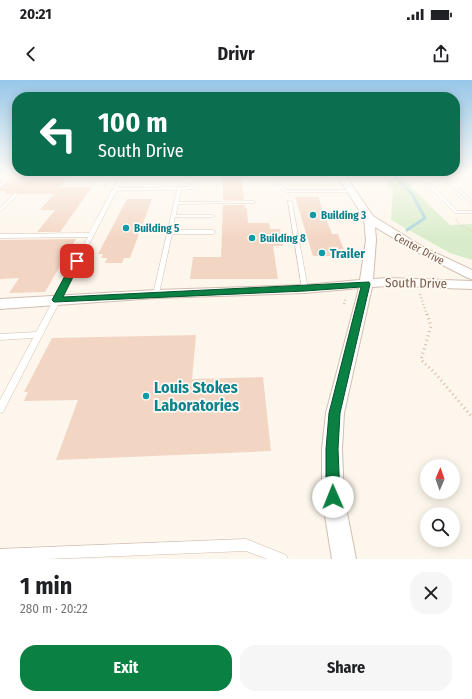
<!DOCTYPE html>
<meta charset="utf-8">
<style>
:root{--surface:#fff;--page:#f6f6f6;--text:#202124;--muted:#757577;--accent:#0b8043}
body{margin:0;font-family:"Fira Sans Condensed",sans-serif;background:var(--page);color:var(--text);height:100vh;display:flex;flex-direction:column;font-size:15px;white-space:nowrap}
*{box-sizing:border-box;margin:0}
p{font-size:13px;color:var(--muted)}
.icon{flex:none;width:22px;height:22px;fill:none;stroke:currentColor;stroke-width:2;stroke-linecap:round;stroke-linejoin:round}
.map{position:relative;height:479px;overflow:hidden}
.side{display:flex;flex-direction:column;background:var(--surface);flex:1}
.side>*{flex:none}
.guide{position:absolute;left:12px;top:12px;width:448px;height:84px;border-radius:16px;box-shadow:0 2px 10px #0003;background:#0b6e4f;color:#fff;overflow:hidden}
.needle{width:26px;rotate:2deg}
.controls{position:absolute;left:420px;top:379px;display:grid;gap:8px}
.controls a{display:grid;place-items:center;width:40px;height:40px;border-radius:50%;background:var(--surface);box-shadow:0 2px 10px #0003;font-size:20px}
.pin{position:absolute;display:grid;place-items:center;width:34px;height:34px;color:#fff;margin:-17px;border-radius:8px;box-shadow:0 2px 6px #0006}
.me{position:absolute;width:44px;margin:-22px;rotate:359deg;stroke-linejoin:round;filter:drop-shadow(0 0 3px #0008)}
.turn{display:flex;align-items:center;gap:14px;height:84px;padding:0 20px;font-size:18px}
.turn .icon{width:52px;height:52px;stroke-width:2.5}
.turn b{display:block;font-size:28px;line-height:34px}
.round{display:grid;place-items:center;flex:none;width:42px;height:42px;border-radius:16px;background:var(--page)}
.summary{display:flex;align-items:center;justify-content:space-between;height:68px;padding:0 20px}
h1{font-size:24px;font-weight:700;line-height:30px}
.primary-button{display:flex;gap:8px;margin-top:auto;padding:8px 20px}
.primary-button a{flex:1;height:46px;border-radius:16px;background:var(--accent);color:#fff;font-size:16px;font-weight:700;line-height:46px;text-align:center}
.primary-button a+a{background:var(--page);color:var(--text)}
.status{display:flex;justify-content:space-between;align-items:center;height:28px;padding:0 20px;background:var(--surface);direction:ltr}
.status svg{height:11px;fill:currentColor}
header{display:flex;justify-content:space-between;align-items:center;height:52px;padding:0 20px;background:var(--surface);font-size:18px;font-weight:700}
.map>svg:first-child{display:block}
.green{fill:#d8ecc9}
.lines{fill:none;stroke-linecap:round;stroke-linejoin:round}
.stream{stroke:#a5d3da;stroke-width:3}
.building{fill:#f3d5c3}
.lane-casing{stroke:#d1beb0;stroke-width:1}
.street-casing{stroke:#d1beb0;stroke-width:2}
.path-far2{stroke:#d9b8a5;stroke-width:1.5;stroke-dasharray:0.5 2;stroke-linecap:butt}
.path-far1{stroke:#d9b8a5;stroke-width:2;stroke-dasharray:1 2.5;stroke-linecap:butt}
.path{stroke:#d9b8a5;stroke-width:3;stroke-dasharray:1 3.5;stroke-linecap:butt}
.lane{fill:#fff;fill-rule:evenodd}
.street{fill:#fff;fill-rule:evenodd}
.route{fill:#0b8043;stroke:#07532c}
.culture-dot{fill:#0f9aa8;stroke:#fffaf3;stroke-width:1.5}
.labels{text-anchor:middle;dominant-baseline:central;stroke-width:3.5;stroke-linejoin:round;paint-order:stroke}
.far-culture-label{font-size:11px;font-weight:bold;fill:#0d838f;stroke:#fffaf3;text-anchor:start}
.far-street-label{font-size:11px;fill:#7a5c4d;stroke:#fffaf3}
.culture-label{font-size:13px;font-weight:bold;fill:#0d838f;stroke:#fffaf3;text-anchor:start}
.street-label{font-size:13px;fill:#7a5c4d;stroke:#fffaf3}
.near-culture-label{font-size:16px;font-weight:bold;fill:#0d838f;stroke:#fffaf3;text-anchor:start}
</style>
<div class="status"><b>20:21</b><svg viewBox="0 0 49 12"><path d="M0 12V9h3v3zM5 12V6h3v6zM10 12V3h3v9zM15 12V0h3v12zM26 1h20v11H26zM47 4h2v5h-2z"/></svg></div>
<header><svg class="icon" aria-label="back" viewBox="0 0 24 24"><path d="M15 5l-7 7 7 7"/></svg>Drivr<svg class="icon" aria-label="share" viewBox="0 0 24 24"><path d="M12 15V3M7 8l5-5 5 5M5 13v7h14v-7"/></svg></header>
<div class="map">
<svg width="472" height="479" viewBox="0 0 472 479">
<rect width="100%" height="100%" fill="#fdf6ec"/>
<path class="green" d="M379,94H405L403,96L414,110L450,145L472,144V180L450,173L391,140L393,109Z"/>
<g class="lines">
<path class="stream" d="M392,94L412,114L425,138L407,150"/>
</g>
<path class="building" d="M0,94H70L56,112L60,107H92L60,152H37L55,130H40L54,114H20L15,112L11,114H4L7,111H0V109L11,98L6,97L0,103Z
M223,94H241L244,120H223Z
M295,117H318L332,154H338L344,170H331L333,176H313Z
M127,119H152L130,178H124L122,183H105L107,178H101L103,174H98Z
M223,125H245V128H247L248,143H269L270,149H280L283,166H273L278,199H190L193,177H221Z
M0,159V160L76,159L45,212L9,213L19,198L0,199Z
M196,255L192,299L263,297L271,371L56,380L78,320L24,321L28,312H24L52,258Z"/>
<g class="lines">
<defs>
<path id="lane" d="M95,94H99L93,101H91L90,100Z
M121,94H125L118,108L188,107L192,104L195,94H199L195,106L191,109L181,110L179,122L254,121L256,122L254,123L178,124L176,135H213L215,136L213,137H175L172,150H213L216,152L213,154H172L159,214L156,216L153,214L177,110H117L3,332L0,333V320L33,258L0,260V254L36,252L88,157L0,158V154L89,153Z
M273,94H277L279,104L287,110H350L352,111L350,112H286L276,106Z
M430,94H435L434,95L453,103L472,121V124L451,105L432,97L427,100L458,131H472V133H455L422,100Z
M467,94H472V97H466L465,96Z
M7,98L10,99L0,108V105Z
M15,113L19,114L0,132V128Z
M288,121L292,122L308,209L305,211L302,209Z
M246,459L286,475L288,479H267L246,471L47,479H0V469Z"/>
<path id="street" d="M336,94H344L373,136L423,167L472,190V199L468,198L415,171L375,147L376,160L373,199L387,198L472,201V209L387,206L372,207L344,333L342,369L344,417L356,479H332L322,417V369L326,333L359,208L305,213L156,218L0,229V219L156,210L305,205L360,200L366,160L364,138Z"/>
</defs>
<use href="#lane" class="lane-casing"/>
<use href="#street" class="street-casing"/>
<path class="path-far2" d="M316,94L330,100
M379,94L387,98L415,100
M356,99L387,98
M456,139L459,144L472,151"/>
<path class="path-far1" d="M420,214L427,235
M344,224L346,217"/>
<path class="path" d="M427,234L431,246L421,280L434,292L472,337"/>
<use href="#lane" class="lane"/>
<use href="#street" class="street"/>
</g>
<linearGradient id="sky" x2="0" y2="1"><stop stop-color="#97c7e8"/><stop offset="0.58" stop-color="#fefbf6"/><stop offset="1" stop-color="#fefbf6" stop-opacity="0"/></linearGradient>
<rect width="472" height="161" fill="url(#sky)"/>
<path class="route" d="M74,179H77L81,181L63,217L369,202L370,204L340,333L338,369L340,417L338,422L333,424L328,422L326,417V369L329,333L361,207L305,211L54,222L52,220Z"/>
<g class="culture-dot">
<circle cx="313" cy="135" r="4"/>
<circle cx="126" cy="148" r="4"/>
<circle cx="252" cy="158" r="4"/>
<circle cx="322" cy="173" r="4"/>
<circle cx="146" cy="316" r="4"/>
</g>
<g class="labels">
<g class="far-culture-label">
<text x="321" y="135">Building 3</text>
<text x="134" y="148">Building 5</text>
<text x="260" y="158">Building 8</text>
</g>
<g class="far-street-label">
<text transform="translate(419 169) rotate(28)">Center Drive</text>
</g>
<g class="culture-label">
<text x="330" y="173">Trailer</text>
</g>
<g class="street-label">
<text transform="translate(416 203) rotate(1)">South Drive</text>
</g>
<g class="near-culture-label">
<text x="154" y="307">Louis Stokes<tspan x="154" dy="18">Laboratories</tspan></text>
</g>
</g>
</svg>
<div class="controls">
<a><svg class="needle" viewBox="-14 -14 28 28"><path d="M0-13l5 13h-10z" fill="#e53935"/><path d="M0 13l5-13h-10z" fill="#757577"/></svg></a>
<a><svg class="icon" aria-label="search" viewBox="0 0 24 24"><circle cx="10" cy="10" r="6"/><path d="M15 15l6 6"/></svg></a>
</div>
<div class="pin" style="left:77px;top:181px;background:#d93025"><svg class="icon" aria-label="arrive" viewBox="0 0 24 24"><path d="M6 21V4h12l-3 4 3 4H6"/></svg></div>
<svg class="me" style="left:333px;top:417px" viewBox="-20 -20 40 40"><circle r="19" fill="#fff"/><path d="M0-13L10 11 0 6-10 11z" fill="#0b8043"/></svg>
<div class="guide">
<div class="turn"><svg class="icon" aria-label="left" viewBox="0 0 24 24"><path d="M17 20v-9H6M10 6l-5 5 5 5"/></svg><div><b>100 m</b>South Drive</div></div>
</div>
</div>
<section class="side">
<div class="summary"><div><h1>1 min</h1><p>280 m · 20:22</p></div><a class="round"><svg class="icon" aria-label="close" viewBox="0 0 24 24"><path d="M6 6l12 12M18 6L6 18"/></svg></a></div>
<div class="primary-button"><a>Exit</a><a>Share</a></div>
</section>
